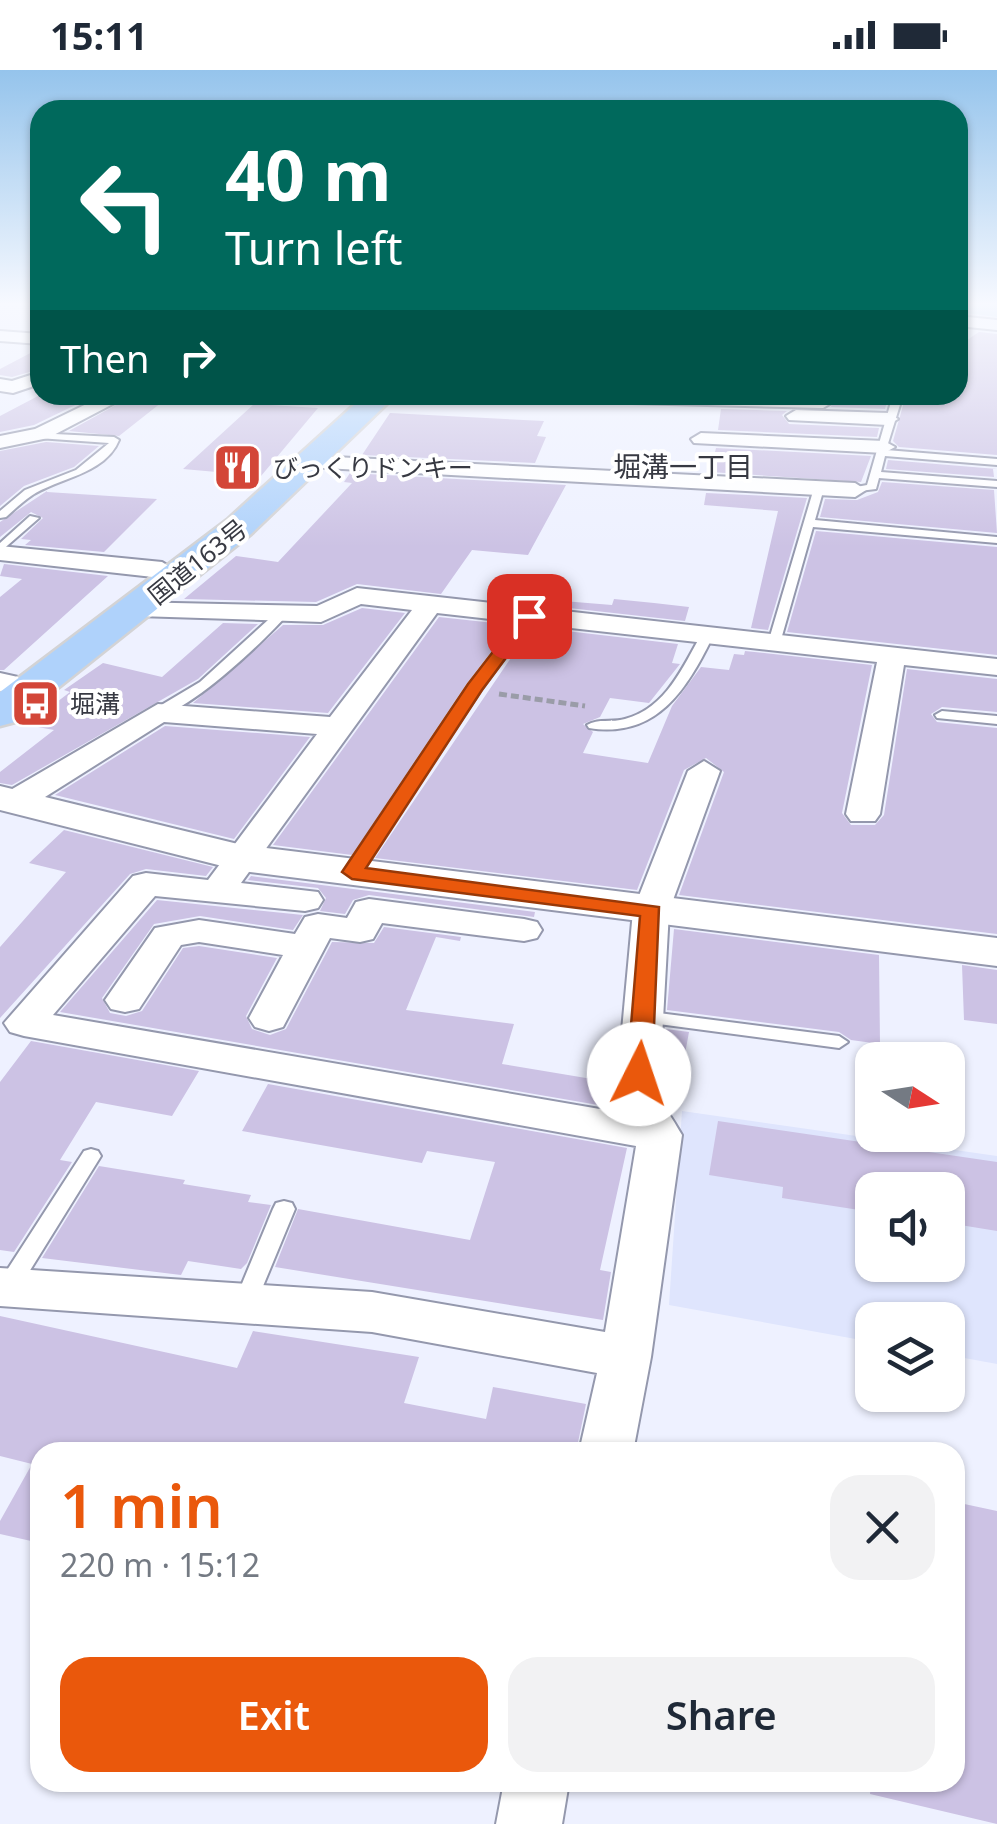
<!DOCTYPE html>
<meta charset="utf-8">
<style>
:root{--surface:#fff;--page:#f2f2f3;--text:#1f2937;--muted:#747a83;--accent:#ea580c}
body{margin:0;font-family:"Noto Sans","Noto Sans JP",sans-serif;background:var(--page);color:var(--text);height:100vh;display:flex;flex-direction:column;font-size:38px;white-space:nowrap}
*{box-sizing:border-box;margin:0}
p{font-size:32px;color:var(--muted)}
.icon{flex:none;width:55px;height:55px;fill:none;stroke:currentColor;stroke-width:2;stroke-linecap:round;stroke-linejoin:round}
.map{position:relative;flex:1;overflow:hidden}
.drawer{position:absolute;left:30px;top:1372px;width:935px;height:350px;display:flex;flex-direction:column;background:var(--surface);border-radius:30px;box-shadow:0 2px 8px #0004}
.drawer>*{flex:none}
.hud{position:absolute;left:30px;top:30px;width:938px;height:305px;border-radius:30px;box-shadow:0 2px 8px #0004;background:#00695c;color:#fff;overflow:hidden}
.needle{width:65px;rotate:102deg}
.fabs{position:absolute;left:855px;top:972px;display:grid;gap:20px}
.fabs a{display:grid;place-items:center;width:110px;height:110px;border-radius:20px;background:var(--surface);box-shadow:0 2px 8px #0004;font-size:50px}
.pin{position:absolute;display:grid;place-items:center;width:85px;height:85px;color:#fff;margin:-42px;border-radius:20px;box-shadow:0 5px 15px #0006}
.me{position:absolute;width:110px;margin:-55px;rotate:4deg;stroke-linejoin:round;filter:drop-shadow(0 0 8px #0008)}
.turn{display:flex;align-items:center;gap:35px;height:210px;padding:0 30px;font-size:45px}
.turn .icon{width:130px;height:130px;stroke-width:2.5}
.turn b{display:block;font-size:70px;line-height:85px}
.then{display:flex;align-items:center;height:95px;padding:0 30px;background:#0003;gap:20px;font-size:38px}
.round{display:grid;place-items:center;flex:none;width:105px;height:105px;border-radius:30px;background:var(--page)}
.head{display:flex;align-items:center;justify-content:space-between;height:170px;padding:0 30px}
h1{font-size:60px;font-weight:600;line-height:75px;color:var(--accent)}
.button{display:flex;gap:20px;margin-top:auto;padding:20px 30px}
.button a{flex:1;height:115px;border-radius:30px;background:var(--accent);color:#fff;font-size:40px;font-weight:600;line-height:115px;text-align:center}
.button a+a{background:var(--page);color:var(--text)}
.status{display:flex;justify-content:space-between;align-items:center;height:70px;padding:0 50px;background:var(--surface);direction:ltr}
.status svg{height:28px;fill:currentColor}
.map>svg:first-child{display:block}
.built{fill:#dfe5fd;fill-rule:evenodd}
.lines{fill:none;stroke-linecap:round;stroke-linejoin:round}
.river{fill:#b8ddf1;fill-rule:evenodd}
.building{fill:#ccc2e4}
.service-casing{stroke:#9498ad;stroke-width:4}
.minor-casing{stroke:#9498ad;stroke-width:4}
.tertiary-casing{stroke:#9498ad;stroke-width:4}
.trunk-casing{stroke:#d3d3d5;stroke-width:5}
.path{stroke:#9a9ca8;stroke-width:5;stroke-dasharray:8 4;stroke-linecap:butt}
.service{fill:#fff;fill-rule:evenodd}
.minor{fill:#fff;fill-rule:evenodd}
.tertiary{fill:#fff;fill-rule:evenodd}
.trunk{fill:#afd2fb;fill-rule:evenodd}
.route{fill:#ea580c;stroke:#983908;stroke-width:2.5}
.labels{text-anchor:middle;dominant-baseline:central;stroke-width:8;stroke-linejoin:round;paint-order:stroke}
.far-poi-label{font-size:25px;fill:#373942;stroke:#fff;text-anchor:start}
.far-street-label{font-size:25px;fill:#373942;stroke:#fff}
.far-neighbourhood-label{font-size:28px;fill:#373942;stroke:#fff}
</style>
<div class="status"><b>15:11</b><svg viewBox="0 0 49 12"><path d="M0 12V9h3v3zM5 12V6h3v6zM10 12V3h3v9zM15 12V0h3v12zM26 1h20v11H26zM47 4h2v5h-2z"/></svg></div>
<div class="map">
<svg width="997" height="1754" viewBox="0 0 997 1754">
<rect width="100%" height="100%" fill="#eef1ff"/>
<path class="built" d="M682,1041L997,1086V1294L948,1285V1250H872V1272L669,1235ZM872,1120H948V1195H872Z"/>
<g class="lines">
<path class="river" d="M958,232H997V247L958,242Z"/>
</g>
<path class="building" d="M979,262L997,264V385L899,377L893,371L906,325H958V276Z
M40,278V299L12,307L0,305V299Z
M40,325H96L34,355L0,362V346Z
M134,325H171L119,366L69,361Z
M836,325H889L885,339L831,337Z
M254,334L318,338L261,406L183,399Z
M721,339L787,341L782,345L789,354L879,358L877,367L718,360Z
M390,343L544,351L537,366L546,367L535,393L362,385Z
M46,372L99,376L74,397L24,416L0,436V381Z
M716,378L871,386L861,412L710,402Z
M888,390L997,399H993L994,407L886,399Z
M350,403L566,415L528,485L472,480L441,524L357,514L316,532L184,529L236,486L278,492L352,413L344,412Z
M882,412L994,420L997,463L820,447L825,429L857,430L878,422Z
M47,421V422L157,429L104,482L25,475L31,470L21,469L43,448L31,442L0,467V452Z
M706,423L807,428L768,560L751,558L778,441L704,435Z
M816,461L997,477V585L787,562Z
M4,494L108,506L4,600H0V527L22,509L0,506Z
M614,529L654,533L689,537L685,551L560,537L563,531L612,535Z
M362,538L405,543L328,643L193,633L283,555H323Z
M439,547L512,555L467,613L352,785L273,775Z
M223,553L258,554L198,609L12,715L0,713V702L54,660L27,655L70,622L64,620L103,593L162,607Z
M532,557L678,574L672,593L680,594L649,633L610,628L600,647L583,654L593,662L583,683L648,693L672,636L701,597L729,600L734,584L744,585L745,581L872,595L842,743L851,755H875L884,745L907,599L997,609V642L942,637L931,644L937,652L997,658V864L679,825L724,702L706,688L684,700L637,820L375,788Z
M165,656L310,667L234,769L55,725Z
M64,760L213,797L206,806L146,799L130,804L0,948V877L66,802L29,793Z
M251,806L535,842L534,847L369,825L353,830L345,844L320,841L326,828L318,818L248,810Z
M157,830L303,845L293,860L200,846L154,854L102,928L110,943L126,946L142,941L183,878L199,876L277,888L246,946L252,959L270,965L286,959L332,872L374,873L384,857L461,867L460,871L436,867L406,940L514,954L502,994L616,1013L610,1037L60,942Z
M674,859L879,885L880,974L851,970L839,962L667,940Z
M962,895L997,900V954L964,950Z
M666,959L689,962L681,1006L664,1004Z
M31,971L199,1001L172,1046L96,1032L60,1090L72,1092L14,1182L0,1180V1012Z
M268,1014L627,1078L600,1200L611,1202L603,1250L275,1197L298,1139L470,1170L495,1092L427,1081L422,1093L242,1061Z
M718,1051L997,1092V1161L948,1153V1120H872V1142L782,1128L783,1117L709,1105Z
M99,1096L185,1110L183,1114L251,1125L248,1132L271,1135L247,1193L241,1199L188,1191L181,1205L42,1188Z
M0,1246L237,1298L253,1261L419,1287L404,1333L486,1349L493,1317L586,1334L576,1382H40V1473L0,1464V1451L32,1394L0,1386Z
M955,1432L997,1441V1754L870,1724L871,1712H955Z"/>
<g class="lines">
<defs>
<path id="service" d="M893,325H903L886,380L997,389V395L885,386L881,402L997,411V417L879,408L876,419L851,422V418L867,415Z
M35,363L114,367L119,370C105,405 57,408 31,426C22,432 14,440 6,447L0,448V441L25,420L76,400L109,373L38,368L33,365Z
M819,415L824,418L815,450L997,467V473L813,457L780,573L779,576H769L768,573L814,418Z
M30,446L39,448L0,482V473Z
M279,540L289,543C267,568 185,648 153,646V640L200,612Z
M525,544L535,547L481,620L358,806H346L344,803L470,615Z
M707,562L713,566C687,619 657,669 589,658L587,655C598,648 612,653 625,649C666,638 683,597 702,563Z
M942,641L997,646V654L937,648L935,645Z
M643,941L839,966L848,972L839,978L636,951L634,947L636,943Z
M91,1079L98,1081L101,1086L16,1223L8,1226L0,1223V1211L84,1081Z
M284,1131L292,1133L295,1139L256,1233L253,1239L245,1242L237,1239L234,1233L273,1139L276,1133Z"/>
<path id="minor" d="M958,246L997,250V260L958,256Z
M0,261L40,264V274L0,271Z
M40,302V314L13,323L0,321V309L12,311Z
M105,325H130L48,368L0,378V366L35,359Z
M545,325H832L833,332L823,338L555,331Z
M796,340L888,343L898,349L888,355L789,350L786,346Z
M701,363L884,371L895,377L884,383L694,373L691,369Z
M314,386L855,413L866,420L855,427L306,397V387Z
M0,476L162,492L175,500L162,508L0,490Z
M357,518L997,589V605L904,595L880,744L875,751H851L846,744L877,592L437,543L241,813L318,822L323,830L318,838L305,841L155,826L53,945L623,1043L616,1032L622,1022C654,1013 667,1040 682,1065L651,1287L633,1382H579L597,1303L372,1262L0,1236V1198L372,1222L605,1262L636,1076L24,966L10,962L4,953L133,806L146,803L208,810L317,664L164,652L26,739H2V725L158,634L330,647L412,540L361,534L321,552L138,546L125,538L129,532L317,536Z
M0,603L18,607L22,613L18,619L0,621Z
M704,691L720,701L669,841L660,1004L654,1014L639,1018L624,1014L618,1004L633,841L688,701Z
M369,829L524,849L537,852L542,860L537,868L524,871L382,853L373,869L360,872L330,868L283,957L269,961L255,957L249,948L283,885L199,872L181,875L139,939L125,942L111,939L105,930L155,858L199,850L295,864L305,847L318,844L347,848L356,832Z
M504,1712H569L562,1754H496Z"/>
<path id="tertiary" d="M0,716L242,775L997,868V896L242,801L0,740Z"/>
<path id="trunk" d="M365,325H396L251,464L15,652L0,656V622L227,450Z"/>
</defs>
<use href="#service" class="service-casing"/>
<use href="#minor" class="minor-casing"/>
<use href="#tertiary" class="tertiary-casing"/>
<use href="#trunk" class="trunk-casing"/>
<path class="path" d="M499,624L585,636"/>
<use href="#service" class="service"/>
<use href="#minor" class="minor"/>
<use href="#tertiary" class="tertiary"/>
<use href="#trunk" class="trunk"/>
</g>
<linearGradient id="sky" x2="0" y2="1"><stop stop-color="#95c4ec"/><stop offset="0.49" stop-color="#f7f9ff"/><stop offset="1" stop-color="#f7f9ff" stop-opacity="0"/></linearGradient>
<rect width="997" height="477" fill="url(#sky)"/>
<path class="route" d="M523,543L537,546L482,620L366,798L659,837L652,1004L639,1012L627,1004L640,846L352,809L342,802L468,614Z"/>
<defs>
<symbol id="restaurant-square" viewBox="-11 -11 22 22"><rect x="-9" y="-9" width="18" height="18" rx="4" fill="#d34638" stroke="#fff"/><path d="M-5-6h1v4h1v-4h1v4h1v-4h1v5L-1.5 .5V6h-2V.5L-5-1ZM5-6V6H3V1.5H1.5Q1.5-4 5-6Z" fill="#fff"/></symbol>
<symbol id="bus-square" viewBox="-11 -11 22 22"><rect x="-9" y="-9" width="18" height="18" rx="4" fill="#d34638" stroke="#fff"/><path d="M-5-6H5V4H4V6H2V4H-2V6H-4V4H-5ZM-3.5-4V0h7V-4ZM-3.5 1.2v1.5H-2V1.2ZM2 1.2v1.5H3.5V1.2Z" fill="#fff"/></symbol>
</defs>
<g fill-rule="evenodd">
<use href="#restaurant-square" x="210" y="370" width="55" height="55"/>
<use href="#bus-square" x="8" y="606" width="55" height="55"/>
</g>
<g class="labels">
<g class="far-poi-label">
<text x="273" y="397">びっくりドンキー</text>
<text x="70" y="633">堀溝</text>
</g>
<g class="far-street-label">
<text transform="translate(197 491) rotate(-39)">国道163号</text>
</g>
<g class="far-neighbourhood-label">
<text x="683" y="396">堀溝一丁目</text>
</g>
</g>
</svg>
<div class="fabs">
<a><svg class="needle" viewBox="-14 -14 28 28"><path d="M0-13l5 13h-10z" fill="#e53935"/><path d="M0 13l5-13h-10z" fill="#747a83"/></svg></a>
<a><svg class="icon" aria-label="sound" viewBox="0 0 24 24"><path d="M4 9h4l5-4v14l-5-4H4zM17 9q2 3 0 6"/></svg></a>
<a><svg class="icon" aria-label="layers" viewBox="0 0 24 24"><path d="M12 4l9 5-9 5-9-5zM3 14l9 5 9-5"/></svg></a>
</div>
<div class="pin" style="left:529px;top:546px;background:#d93025"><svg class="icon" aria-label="arrive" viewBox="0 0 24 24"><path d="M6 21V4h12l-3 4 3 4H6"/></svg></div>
<svg class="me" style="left:639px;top:1004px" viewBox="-20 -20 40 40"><circle r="19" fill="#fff"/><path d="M0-13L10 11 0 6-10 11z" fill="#ea580c"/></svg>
<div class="hud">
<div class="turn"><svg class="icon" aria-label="left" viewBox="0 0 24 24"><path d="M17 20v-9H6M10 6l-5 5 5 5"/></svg><div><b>40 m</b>Turn left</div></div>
<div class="then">Then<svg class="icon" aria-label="right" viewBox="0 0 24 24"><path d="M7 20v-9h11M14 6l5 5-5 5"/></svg></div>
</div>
<section class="drawer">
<div class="head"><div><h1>1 min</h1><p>220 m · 15:12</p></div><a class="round"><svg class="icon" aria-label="close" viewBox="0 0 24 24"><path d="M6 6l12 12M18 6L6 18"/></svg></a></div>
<div class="button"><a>Exit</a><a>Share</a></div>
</section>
</div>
